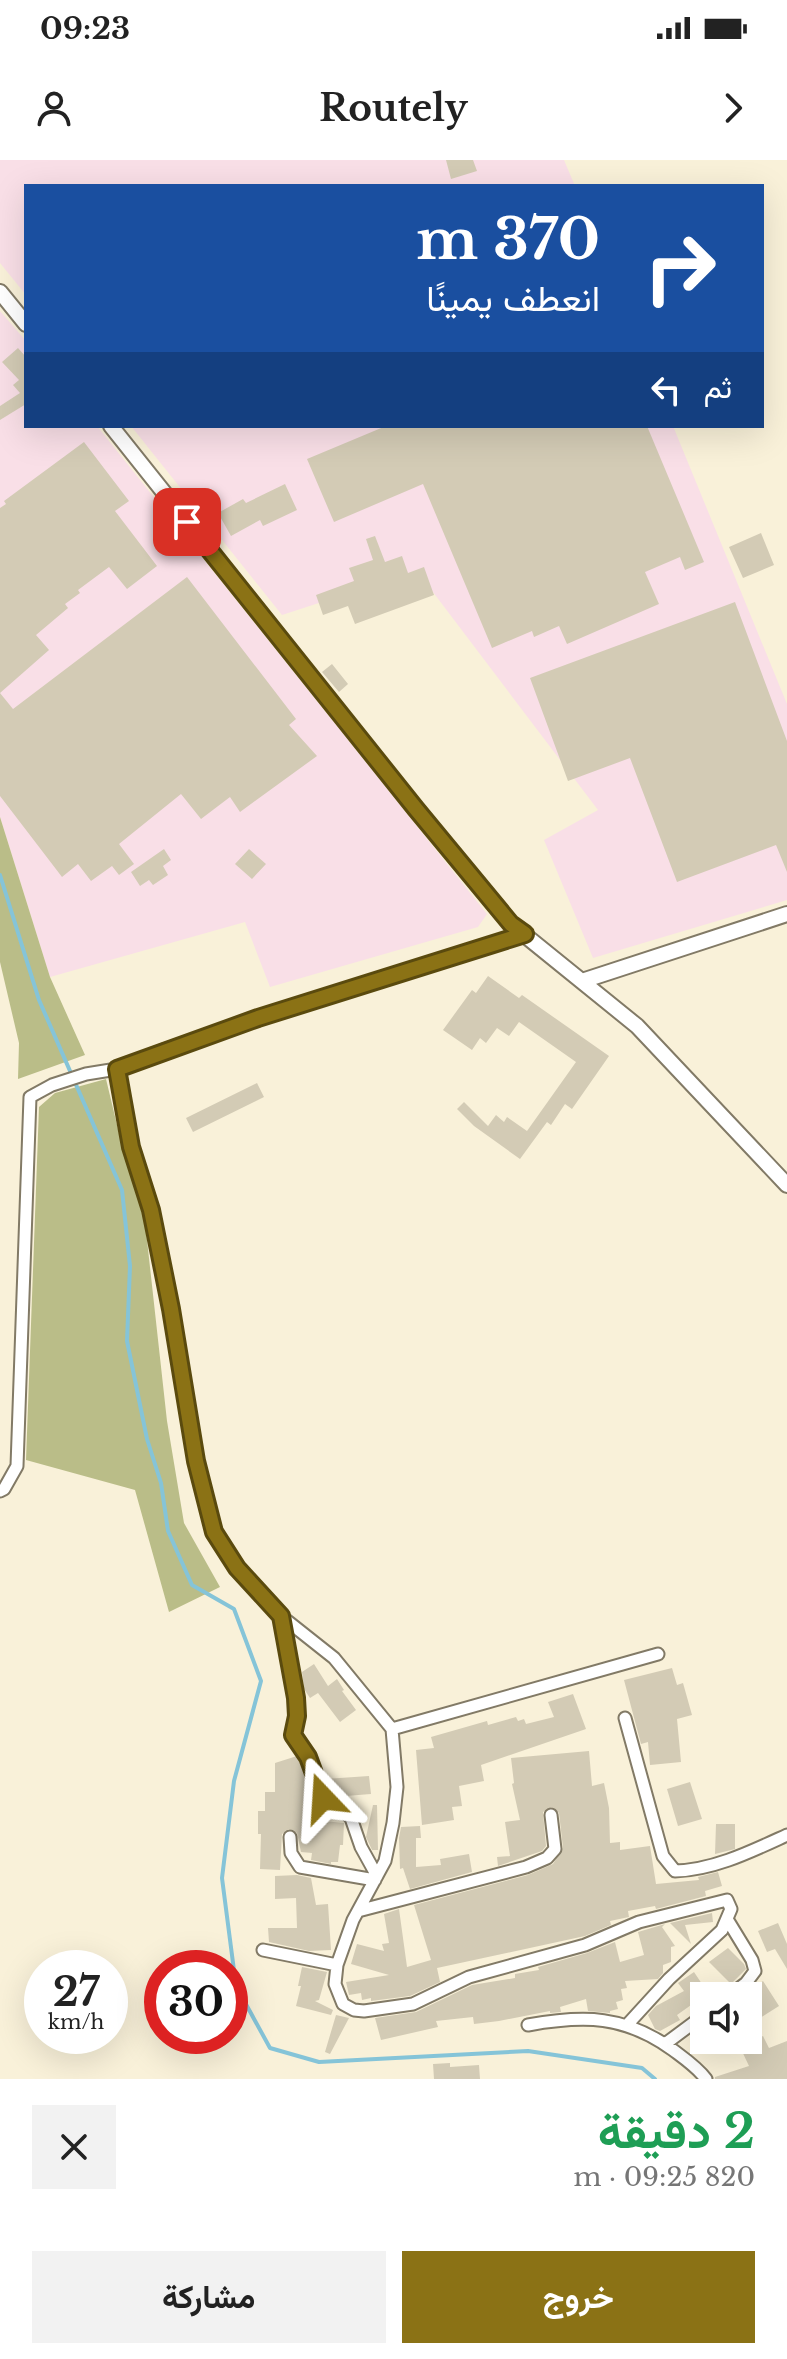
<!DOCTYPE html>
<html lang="ar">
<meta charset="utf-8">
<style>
:root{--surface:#fff;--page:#f2f2f2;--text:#222;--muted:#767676;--accent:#8b7215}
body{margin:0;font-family:"Libre Baskerville",Vazirmatn,serif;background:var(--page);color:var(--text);direction:rtl;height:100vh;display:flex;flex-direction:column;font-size:30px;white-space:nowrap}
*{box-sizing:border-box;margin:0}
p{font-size:26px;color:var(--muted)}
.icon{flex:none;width:44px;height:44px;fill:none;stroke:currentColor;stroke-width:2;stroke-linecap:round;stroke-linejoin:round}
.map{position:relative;height:1919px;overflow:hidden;direction:ltr}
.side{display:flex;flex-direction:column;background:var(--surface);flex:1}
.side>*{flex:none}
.top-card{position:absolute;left:24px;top:24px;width:740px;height:244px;border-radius:0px;box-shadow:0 8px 32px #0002;direction:rtl;background:#1a4fa0;color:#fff;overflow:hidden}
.fabs{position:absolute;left:690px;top:1822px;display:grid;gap:16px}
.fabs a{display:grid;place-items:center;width:72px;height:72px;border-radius:0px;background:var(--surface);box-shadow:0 8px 32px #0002;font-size:40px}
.speed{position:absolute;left:24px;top:1790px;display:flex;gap:16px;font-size:40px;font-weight:700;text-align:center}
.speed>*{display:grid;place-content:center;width:104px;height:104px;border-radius:50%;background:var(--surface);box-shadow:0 8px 32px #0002;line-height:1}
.speed small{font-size:20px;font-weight:400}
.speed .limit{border:12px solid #d22;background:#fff;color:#111}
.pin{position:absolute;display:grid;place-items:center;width:68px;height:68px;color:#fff;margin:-34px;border-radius:16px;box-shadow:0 4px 12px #0006}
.me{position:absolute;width:88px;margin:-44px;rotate:340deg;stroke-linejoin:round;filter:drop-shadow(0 0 6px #0008)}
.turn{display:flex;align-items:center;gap:28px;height:168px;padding:0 32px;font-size:36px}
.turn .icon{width:104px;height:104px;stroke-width:2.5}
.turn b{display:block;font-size:56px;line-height:68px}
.then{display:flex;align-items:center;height:76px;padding:0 32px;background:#0003;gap:16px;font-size:30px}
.round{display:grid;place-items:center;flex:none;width:84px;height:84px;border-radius:0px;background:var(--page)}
.head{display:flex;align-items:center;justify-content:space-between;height:136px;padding:0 32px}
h1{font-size:48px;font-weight:700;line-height:60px;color:#1e9e55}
.action{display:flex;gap:16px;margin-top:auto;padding:16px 32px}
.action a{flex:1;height:92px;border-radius:0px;background:var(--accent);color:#fff;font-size:32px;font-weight:700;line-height:92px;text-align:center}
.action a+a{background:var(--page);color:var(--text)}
.status{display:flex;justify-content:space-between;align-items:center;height:56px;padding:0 40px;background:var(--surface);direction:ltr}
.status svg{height:22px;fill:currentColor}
header{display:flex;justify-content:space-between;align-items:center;height:104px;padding:0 32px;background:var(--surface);font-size:36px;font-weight:700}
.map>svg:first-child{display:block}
.industrial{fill:#f9dfe7}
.forest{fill:#babd88}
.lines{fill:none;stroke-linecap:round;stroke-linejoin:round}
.stream{stroke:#85c4d8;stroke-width:4}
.building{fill:#d3cbb5}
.minor-casing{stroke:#827a66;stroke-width:15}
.tertiary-casing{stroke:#827a66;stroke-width:18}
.minor{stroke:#fff;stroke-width:11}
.tertiary{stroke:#fff;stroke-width:14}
.route-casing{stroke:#5a4a0e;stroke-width:20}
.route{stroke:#8b7215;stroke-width:14}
</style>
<div class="status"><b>09:23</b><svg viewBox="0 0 49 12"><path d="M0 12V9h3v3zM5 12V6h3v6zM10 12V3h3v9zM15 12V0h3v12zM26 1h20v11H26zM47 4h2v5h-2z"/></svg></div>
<header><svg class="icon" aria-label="forward" viewBox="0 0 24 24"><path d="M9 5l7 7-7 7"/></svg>Routely<svg class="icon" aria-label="person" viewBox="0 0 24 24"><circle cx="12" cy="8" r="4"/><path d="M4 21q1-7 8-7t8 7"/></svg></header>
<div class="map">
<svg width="787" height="1919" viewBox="0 0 787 1919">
<rect width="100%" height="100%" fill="#f9f1d9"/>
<path class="industrial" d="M0,0H564L575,26H26V135L0,103Z
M0,151L26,181V266H97L487,754L478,767L270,827L245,762L50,817L0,657Z
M131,266H673L787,544V740L593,798L544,680L598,650L417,411L282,455Z"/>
<path class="forest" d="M0,657L50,817L85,895L18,919L19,883L0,802Z
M106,919L123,990L145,1062L167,1261L184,1363L220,1427L169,1452L135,1330L26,1300L39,947L55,933Z"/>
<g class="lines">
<path class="stream" d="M0,715L39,840L122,1030L130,1106L127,1181L147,1279L161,1323L168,1371L192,1425L234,1449L261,1521L234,1621L222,1718L236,1826L270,1888L319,1902L528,1891L642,1908L655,1919"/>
</g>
<path class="building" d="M446,0H473L477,11L451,19Z
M18,188L26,197V244L0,260V246L20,233L13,225L19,220L2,202Z
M386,266H647L704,402L685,410L680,397L645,412L659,444L567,484L559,466L534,477L532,471L492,488L423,324L334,362L307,299Z
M84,282L129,341L115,351L157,406L127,429L109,407L78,430L80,433L65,444L68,448L36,475L49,490L0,533L13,549L187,417L296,559L289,565L317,596L240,652L230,637L201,659L181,634L119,684L134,704L119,715L112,706L91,721L78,704L62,717L0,636V348L6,344L4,341Z
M285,324L297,350L263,366L260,360L231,376L218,353L243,339L246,343Z
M761,373L774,405L743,418L729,387Z
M375,376L385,402L402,396L408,413L424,407L434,435L355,464L348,446L323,455L316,435L354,421L349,408L373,400L366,379Z
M735,442L787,581V712L776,685L677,722L630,598L568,621L530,518Z
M332,504L348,524L339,532L322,512Z
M164,689L171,700L163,706L168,715L153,725L149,720L140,726L131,712Z
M249,689L266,704L252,719L235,704Z
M488,816L519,838L522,835L609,896L572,949L565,944L551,965L547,962L520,999L474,966L457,949L464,942L488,966L496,955L504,962L507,957L527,971L576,902L519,862L509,876L497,868L486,883L480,878L472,890L443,870L472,830L476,833Z
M257,923L264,937L193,972L186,958Z
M314,1504L328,1526L337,1519L344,1530L342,1531L356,1550L340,1562L318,1533L310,1538L304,1529L302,1512Z
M672,1508L677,1525L683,1523L692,1555L677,1559L681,1602L650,1605L648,1582L641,1584L624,1520Z
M573,1534L586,1569L481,1605L484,1621L459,1626L462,1646L452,1647L454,1660L422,1665L416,1590L434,1588L431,1577L487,1561L488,1565L516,1557L518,1561L524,1559L526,1564L554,1557L548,1542Z
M589,1591L592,1626L604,1623L609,1648L610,1683L620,1682V1690L650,1686L656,1724L699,1720L698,1717L718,1712L722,1726L705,1731L706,1736L656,1749L655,1746L628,1751L629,1757L610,1761L611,1765L585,1776L437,1808L440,1822L410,1836L371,1841V1838L362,1840L361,1833L349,1835L346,1822L389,1815L351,1804L357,1784L384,1791L382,1784L389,1783L384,1754L399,1749L407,1807L431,1800L414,1745L528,1715L553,1704L563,1688L559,1653L551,1647L543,1652L546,1686L542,1691L498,1706L497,1697L510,1696L505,1662L520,1660L512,1624L514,1623L511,1598Z
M297,1596L314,1638L308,1639L315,1640L323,1651L303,1659L344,1663L343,1685H340L338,1702H331V1704L311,1700L312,1693L301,1692L297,1673L289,1669L282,1674L280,1710L260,1709L261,1674H258V1651H265V1632H275V1603Z
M369,1616L371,1634L333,1637L325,1619Z
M690,1622L702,1659L678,1666L667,1629Z
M373,1645H377L378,1690H372L366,1677Z
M716,1664H735V1689L715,1694Z
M420,1666L421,1678H416V1707L441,1705L440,1699L469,1694L472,1712L410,1729L403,1708L400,1709L399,1678L401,1667Z
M297,1715L311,1718L316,1745L328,1744L331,1790L309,1791L269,1782L268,1768H297L296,1738L275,1739V1716Z
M712,1753L713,1762L685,1765L691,1784L670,1763Z
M778,1763L787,1784V1809L775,1789L767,1792L758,1771Z
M665,1764L662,1767L675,1786L671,1787V1802L663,1805V1813L658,1819L625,1821L627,1828L621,1829L623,1840L616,1842L618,1849L610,1851V1853L588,1851L586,1839L560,1847L561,1852L550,1853V1851L499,1861L474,1864L473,1857L436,1861L438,1867L381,1880L375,1858L416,1852L472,1825L515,1818V1814L539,1810L538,1807L587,1793L615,1782L620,1802L644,1795L638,1772Z
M728,1788L744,1804L746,1809L731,1824L709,1802Z
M302,1807L327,1812L319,1840L315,1841L333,1850L331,1855L296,1846L301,1826H298Z
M694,1812L708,1833L677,1855L680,1860L660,1871L655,1869L648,1855L656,1846L684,1831L678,1823Z
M763,1821L779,1846L760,1858L756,1851L748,1856V1832Z
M336,1855L349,1858L330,1894L325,1892Z
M763,1876L769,1888L787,1881V1919H715V1917L749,1906L740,1887Z
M450,1903V1907L479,1905L480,1919H434L433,1904Z"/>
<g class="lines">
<defs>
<path id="minor" d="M117,909L131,987L151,1050L171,1149L196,1301L214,1372L237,1408L281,1456L334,1498L392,1569L397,1627L393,1663L385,1701L353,1760L337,1805L335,1824L343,1844L354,1850L364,1851L413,1844L469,1817L585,1785L639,1762L727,1740L731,1749L722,1770L669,1819L627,1865
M0,1331L4,1329L17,1306L30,937L52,925L86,914L117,909L166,889L258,858L525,774
M281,1456C289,1495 303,1536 293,1575L308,1597L323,1638L329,1645L342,1650L351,1658L361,1687L377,1716
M625,1558L663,1696L675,1711C714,1710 752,1691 787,1675
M392,1569L658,1494
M290,1677L291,1693L300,1707L375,1720
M358,1751L526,1707L547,1698L555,1689L551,1655
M727,1759L752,1800L755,1811L746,1823L729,1836
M263,1790L337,1805
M528,1865C584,1855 625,1855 673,1890C685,1899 697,1907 706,1919
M665,1884L704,1855"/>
<path id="tertiary" d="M0,132L26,164
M111,266L416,649L511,764L637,866L787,1025
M582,821L787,754"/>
</defs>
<use href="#minor" class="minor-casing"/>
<use href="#tertiary" class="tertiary-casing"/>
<use href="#minor" class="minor"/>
<use href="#tertiary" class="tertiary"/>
</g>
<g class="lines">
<defs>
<path id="route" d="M187,362L416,649L511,764L525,774L258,858L117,909L131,987L151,1050L171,1149L196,1301L214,1372L237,1408L281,1456L296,1538L297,1556L293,1575L308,1597L323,1638"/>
</defs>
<use href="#route" class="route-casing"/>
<use href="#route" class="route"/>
</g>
</svg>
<div class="fabs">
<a><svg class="icon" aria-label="sound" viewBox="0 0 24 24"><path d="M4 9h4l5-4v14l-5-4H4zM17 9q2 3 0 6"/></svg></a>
</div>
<div class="speed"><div>27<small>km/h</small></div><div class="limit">30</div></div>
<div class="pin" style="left:187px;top:362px;background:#d93025"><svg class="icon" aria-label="arrive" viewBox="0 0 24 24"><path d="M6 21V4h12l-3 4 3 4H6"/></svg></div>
<svg class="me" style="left:323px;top:1638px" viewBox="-20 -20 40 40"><path d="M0-17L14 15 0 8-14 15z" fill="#8b7215" stroke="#fff" stroke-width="4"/></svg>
<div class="top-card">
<div class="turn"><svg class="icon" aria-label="right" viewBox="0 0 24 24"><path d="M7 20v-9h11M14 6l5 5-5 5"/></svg><div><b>370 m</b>انعطف يمينًا</div></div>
<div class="then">ثم<svg class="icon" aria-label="left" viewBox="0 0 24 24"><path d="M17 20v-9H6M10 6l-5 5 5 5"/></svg></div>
</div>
</div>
<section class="side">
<div class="head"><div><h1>2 دقيقة</h1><p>820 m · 09:25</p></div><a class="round"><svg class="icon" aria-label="close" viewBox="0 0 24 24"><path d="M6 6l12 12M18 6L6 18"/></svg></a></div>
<div class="action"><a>خروج</a><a>مشاركة</a></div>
</section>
